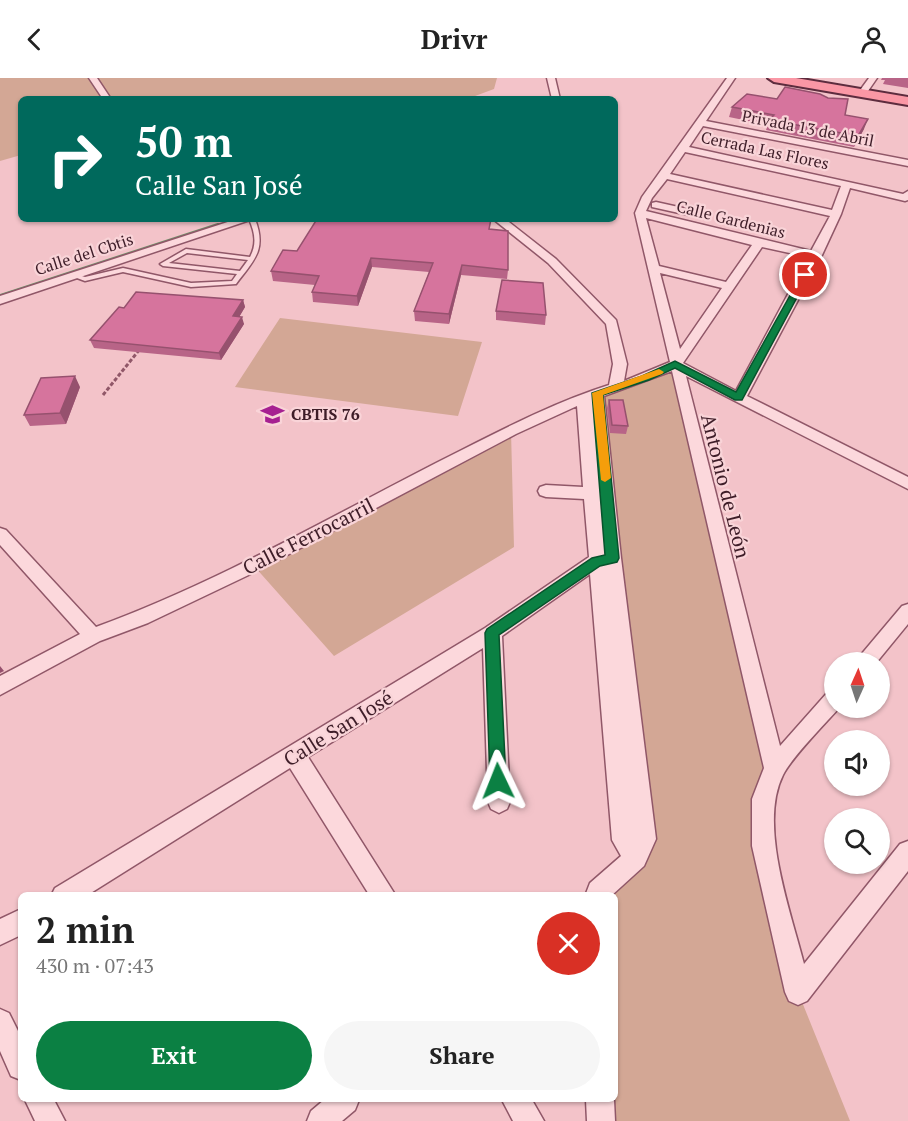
<!DOCTYPE html>
<meta charset="utf-8">
<style>
:root{--surface:#fff;--page:#f6f6f6;--text:#222;--muted:#767676;--accent:#0b8043}
body{margin:0;font-family:"PT Serif",serif;background:var(--page);color:var(--text);height:100vh;display:flex;flex-direction:column;font-size:22px;white-space:nowrap}
*{box-sizing:border-box;margin:0}
p{font-size:20px;color:var(--muted)}
.icon{flex:none;width:33px;height:33px;fill:none;stroke:currentColor;stroke-width:2;stroke-linecap:round;stroke-linejoin:round}
.map{position:relative;flex:1;overflow:hidden}
.sheet{position:absolute;left:18px;top:814px;width:600px;height:210px;display:flex;flex-direction:column;background:var(--surface);border-radius:9px;box-shadow:0 2px 4px #0004}
.sheet>*{flex:none}
.banner{position:absolute;left:18px;top:18px;width:600px;height:126px;border-radius:9px;box-shadow:0 2px 4px #0004;background:#00695c;color:#fff;overflow:hidden}
.needle{width:39px;rotate:3deg}
.controls{position:absolute;left:824px;top:574px;display:grid;gap:12px}
.controls a{display:grid;place-items:center;width:66px;height:66px;border-radius:50%;background:var(--surface);box-shadow:0 2px 4px #0004;font-size:30px}
.pin{position:absolute;display:grid;place-items:center;width:51px;height:51px;color:#fff;margin:-26px;border:3px solid #fff;border-radius:50%;box-shadow:0 2px 6px #0007}
.me{position:absolute;width:66px;margin:-33px;rotate:358deg;stroke-linejoin:round;filter:drop-shadow(0 0 4px #0008)}
.turn{display:flex;align-items:center;gap:21px;height:126px;padding:0 18px;font-size:27px}
.turn .icon{width:78px;height:78px;stroke-width:2.5}
.turn b{display:block;font-size:42px;line-height:51px}
.round{display:grid;place-items:center;flex:none;width:63px;height:63px;border-radius:32px;background:var(--page)}
.overview{display:flex;align-items:center;justify-content:space-between;height:102px;padding:0 18px}
h1{font-size:36px;font-weight:700;line-height:45px}
.button{display:flex;gap:12px;margin-top:auto;padding:12px 18px}
.button a{flex:1;height:69px;border-radius:36px;background:var(--accent);color:#fff;font-size:24px;font-weight:700;line-height:69px;text-align:center}
.button a+a{background:var(--page);color:var(--text)}
header{display:flex;justify-content:space-between;align-items:center;height:78px;padding:0 18px;background:var(--surface);font-size:27px;font-weight:700}
.map>svg:first-child{display:block}
.green{fill:#d3a795}
.lines{fill:none;stroke-linecap:round;stroke-linejoin:round}
.stream{stroke:#6e956b;stroke-width:4}
.service-casing{stroke:#905768;stroke-width:3}
.minor-casing{stroke:#905768;stroke-width:3}
.primary-casing{stroke:#5d2c3e;stroke-width:4}
.path{stroke:#905768;stroke-width:3;stroke-dasharray:4 2;stroke-linecap:butt}
.service{fill:#fcd8dc;fill-rule:evenodd}
.minor{fill:#fcd8dc;fill-rule:evenodd}
.primary{fill:#fa97a5;fill-rule:evenodd}
.wall{fill:#b86487}
.shaded-wall{fill:#96516e}
.building{fill:#d6749d;stroke:#96516e;stroke-width:1.5}
.route{fill:#0b8043;stroke:#07532c;stroke-width:1.5}
.slow{fill:#f59e0b}
.labels{text-anchor:middle;dominant-baseline:central;stroke-width:4.5;stroke-linejoin:round;paint-order:stroke}
.far-street-label{font-size:16px;fill:#3e1d28;stroke:#f9d4d8}
.far-poi-label{font-size:16px;font-weight:bold;fill:#3e1d28;stroke:#f9d4d8;text-anchor:start}
.street-label{font-size:20px;fill:#3e1d28;stroke:#f9d4d8}
</style>
<header><svg class="icon" aria-label="back" viewBox="0 0 24 24"><path d="M15 5l-7 7 7 7"/></svg>Drivr<svg class="icon" aria-label="person" viewBox="0 0 24 24"><circle cx="12" cy="8" r="4"/><path d="M4 21q1-7 8-7t8 7"/></svg></header>
<div class="map">
<svg width="908" height="1043" viewBox="0 0 908 1043">
<rect width="100%" height="100%" fill="#f3c3c9"/>
<path class="green" d="M0,0H497L494,11L467,21H21V77L0,83Z
M280,240L482,264L458,338L235,309Z
M675,287L775,690L763,721L798,914L850,1043H601L600,1022H615V818L597,817L635,780L597,315Z
M511,353L514,469L334,578L253,487Z"/>
<g class="lines">
<path class="stream" d="M0,218L218,147"/>
<defs>
<path id="service" d="M249,141H255C267,172 254,182 236,206L191,209L123,194L85,203L69,197L72,195L85,199L123,190L191,205L232,203L237,196L163,188L160,186L186,171L250,179C257,166 255,155 249,141ZM187,175L248,182L240,193L169,185Z"/>
<path id="minor" d="M89,0H97L111,21H103Z
M547,0H555L560,21H552Z
M727,0H735L706,43L908,82V88L703,48L689,69L903,116L908,113V122L905,123L850,110L841,136L822,177L747,318L908,399V411L686,298L780,668L827,615L834,612V630H839C824,647 792,679 783,697C758,747 791,834 804,886L900,766L908,763V793L807,923L798,927L789,923L785,914L752,768V721L764,690L672,293L604,318L621,480L656,761L644,788L611,818H585L590,805L621,778L612,762L590,496L502,558L510,724L507,731L499,735L491,731L488,724L483,570L308,679L396,818H370L290,690L86,818H51L55,810L485,550L589,479L584,421L546,419L540,417L538,413L540,409L546,407L583,409L577,328L516,356L259,492L148,545L100,563L0,617V598L80,556L0,467V450L6,452L96,549C214,506 325,442 436,385C492,357 549,326 609,307L613,286L606,246L548,185L493,141H505L556,181L616,242L627,286L624,303L670,284L635,135L642,119ZM685,74L841,108L832,132L670,96ZM667,101L830,138L811,173L646,133L652,120ZM646,140L752,167L726,204L659,188ZM762,169L808,179L736,313L683,285ZM660,195L722,210L680,271Z
M869,0H877L868,13H862L861,11Z
M656,124L692,132L693,134L688,137L652,129V125Z
M237,141H253L0,226V218Z
M908,526V546L876,585H854L902,528Z
M21,831V857L0,867V841Z
M0,931L9,935L21,959V1002L11,998L0,973Z
M25,1022H54L65,1043H35Z
M324,1022H359L355,1032L342,1043H307L311,1033Z
M502,1022H532L544,1043H513Z
M586,1022H614L615,1043H587Z"/>
<path id="primary" d="M768,0H796L908,19V27L774,4Z"/>
</defs>
<use href="#service" class="service-casing"/>
<use href="#minor" class="minor-casing"/>
<use href="#primary" class="primary-casing"/>
<path class="path" d="M103,317L140,271"/>
<use href="#service" class="service"/>
<use href="#minor" class="minor"/>
<use href="#primary" class="primary"/>
</g>
<path class="wall" d="M882,0H908V10L883,6L885,2H881Z
M777,21L845,37L864,51L854,69L766,52L768,47L729,39L732,29Z
M490,151L508,192L507,201L461,197L449,246L415,243L414,233L429,194L372,189L358,228L313,224L312,214L315,207L273,203L271,193L297,173Z
M243,222L245,229L239,239L244,246L221,282L94,270L90,262Z
M496,233L546,237L545,247L496,242Z
M80,309L66,346L30,348L24,337Z
M609,322L628,348L626,356L610,355L607,330Z"/>
<path class="shaded-wall" d="M868,41L864,51L854,69L858,58Z
M371,180L372,189L358,228L357,218Z
M462,187L461,197L449,246V236Z
M243,222L245,229L235,246L233,238Z
M242,239L244,246L221,282L219,275Z
M75,298L80,309L66,346L60,335Z
M0,588L4,593L0,595Z"/>
<path class="building" d="M785,9L820,16L828,20L848,21L845,37L868,41L858,58L769,42L774,37L732,29L747,16L777,21Z
M317,141H491L489,151L508,153V192L462,187L449,236L414,233L433,185L371,180L357,218L312,214L319,198L271,193L283,172L297,173Z
M502,202L543,205L546,237L496,233Z
M136,214L243,222L233,238L242,239L219,275L90,262L119,229L124,230Z
M75,298L60,335L24,337L41,300Z
M609,322H623L628,348L612,347Z"/>
<path class="route" d="M802,196L809,197L742,322H735L675,290L649,302L603,317L619,480L617,484L600,488L499,557L506,703L504,708L498,710L492,708L490,703L485,555L487,551L592,480L605,477L592,315L642,298L675,283L736,314Z"/>
<path class="slow" d="M659,291L664,294L662,296L603,317L611,400L605,404L601,402L592,315Z"/>
<defs>
<symbol id="school-bare" viewBox="-9 -9 18 18"><path d="M0-5L7-2L0 1L-7-2ZM-4 1L0 2.5L4 1V4Q0 6-4 4Z" fill="#a62091" stroke="#f9d4d8" stroke-width="2.5" paint-order="stroke"/></symbol>
</defs>
<g fill-rule="evenodd">
<use href="#school-bare" x="256" y="320" width="33" height="33"/>
</g>
<g class="labels">
<g class="far-street-label">
<text transform="translate(808 50) rotate(11)">Privada 13 de Abril</text>
<text transform="translate(765 72) rotate(12)">Cerrada Las Flores</text>
<text transform="translate(731 141) rotate(14)">Calle Gardenias</text>
<text transform="translate(84 176) rotate(-18)">Calle del Cbtis</text>
</g>
<g class="far-poi-label">
<text x="291" y="336">CBTIS 76</text>
</g>
<g class="street-label">
<text transform="translate(726 408) rotate(76)">Antonio de León</text>
<text transform="translate(308 458) rotate(-27)">Calle Ferrocarril</text>
<text transform="translate(338 650) rotate(-32)">Calle San José</text>
</g>
</g>
</svg>
<div class="controls">
<a><svg class="needle" viewBox="-14 -14 28 28"><path d="M0-13l5 13h-10z" fill="#e53935"/><path d="M0 13l5-13h-10z" fill="#767676"/></svg></a>
<a><svg class="icon" aria-label="sound" viewBox="0 0 24 24"><path d="M4 9h4l5-4v14l-5-4H4zM17 9q2 3 0 6"/></svg></a>
<a><svg class="icon" aria-label="search" viewBox="0 0 24 24"><circle cx="10" cy="10" r="6"/><path d="M15 15l6 6"/></svg></a>
</div>
<div class="pin" style="left:805px;top:197px;background:#d93025"><svg class="icon" aria-label="arrive" viewBox="0 0 24 24"><path d="M6 21V4h12l-3 4 3 4H6"/></svg></div>
<svg class="me" style="left:498px;top:703px" viewBox="-20 -20 40 40"><path d="M0-17L14 15 0 8-14 15z" fill="#0b8043" stroke="#fff" stroke-width="4"/></svg>
<div class="banner">
<div class="turn"><svg class="icon" aria-label="right" viewBox="0 0 24 24"><path d="M7 20v-9h11M14 6l5 5-5 5"/></svg><div><b>50 m</b>Calle San José</div></div>
</div>
<section class="sheet">
<div class="overview"><div><h1>2 min</h1><p>430 m · 07:43</p></div><a class="round" style="background:#d93025;color:#fff"><svg class="icon" aria-label="close" viewBox="0 0 24 24"><path d="M6 6l12 12M18 6L6 18"/></svg></a></div>
<div class="button"><a>Exit</a><a>Share</a></div>
</section>
</div>
